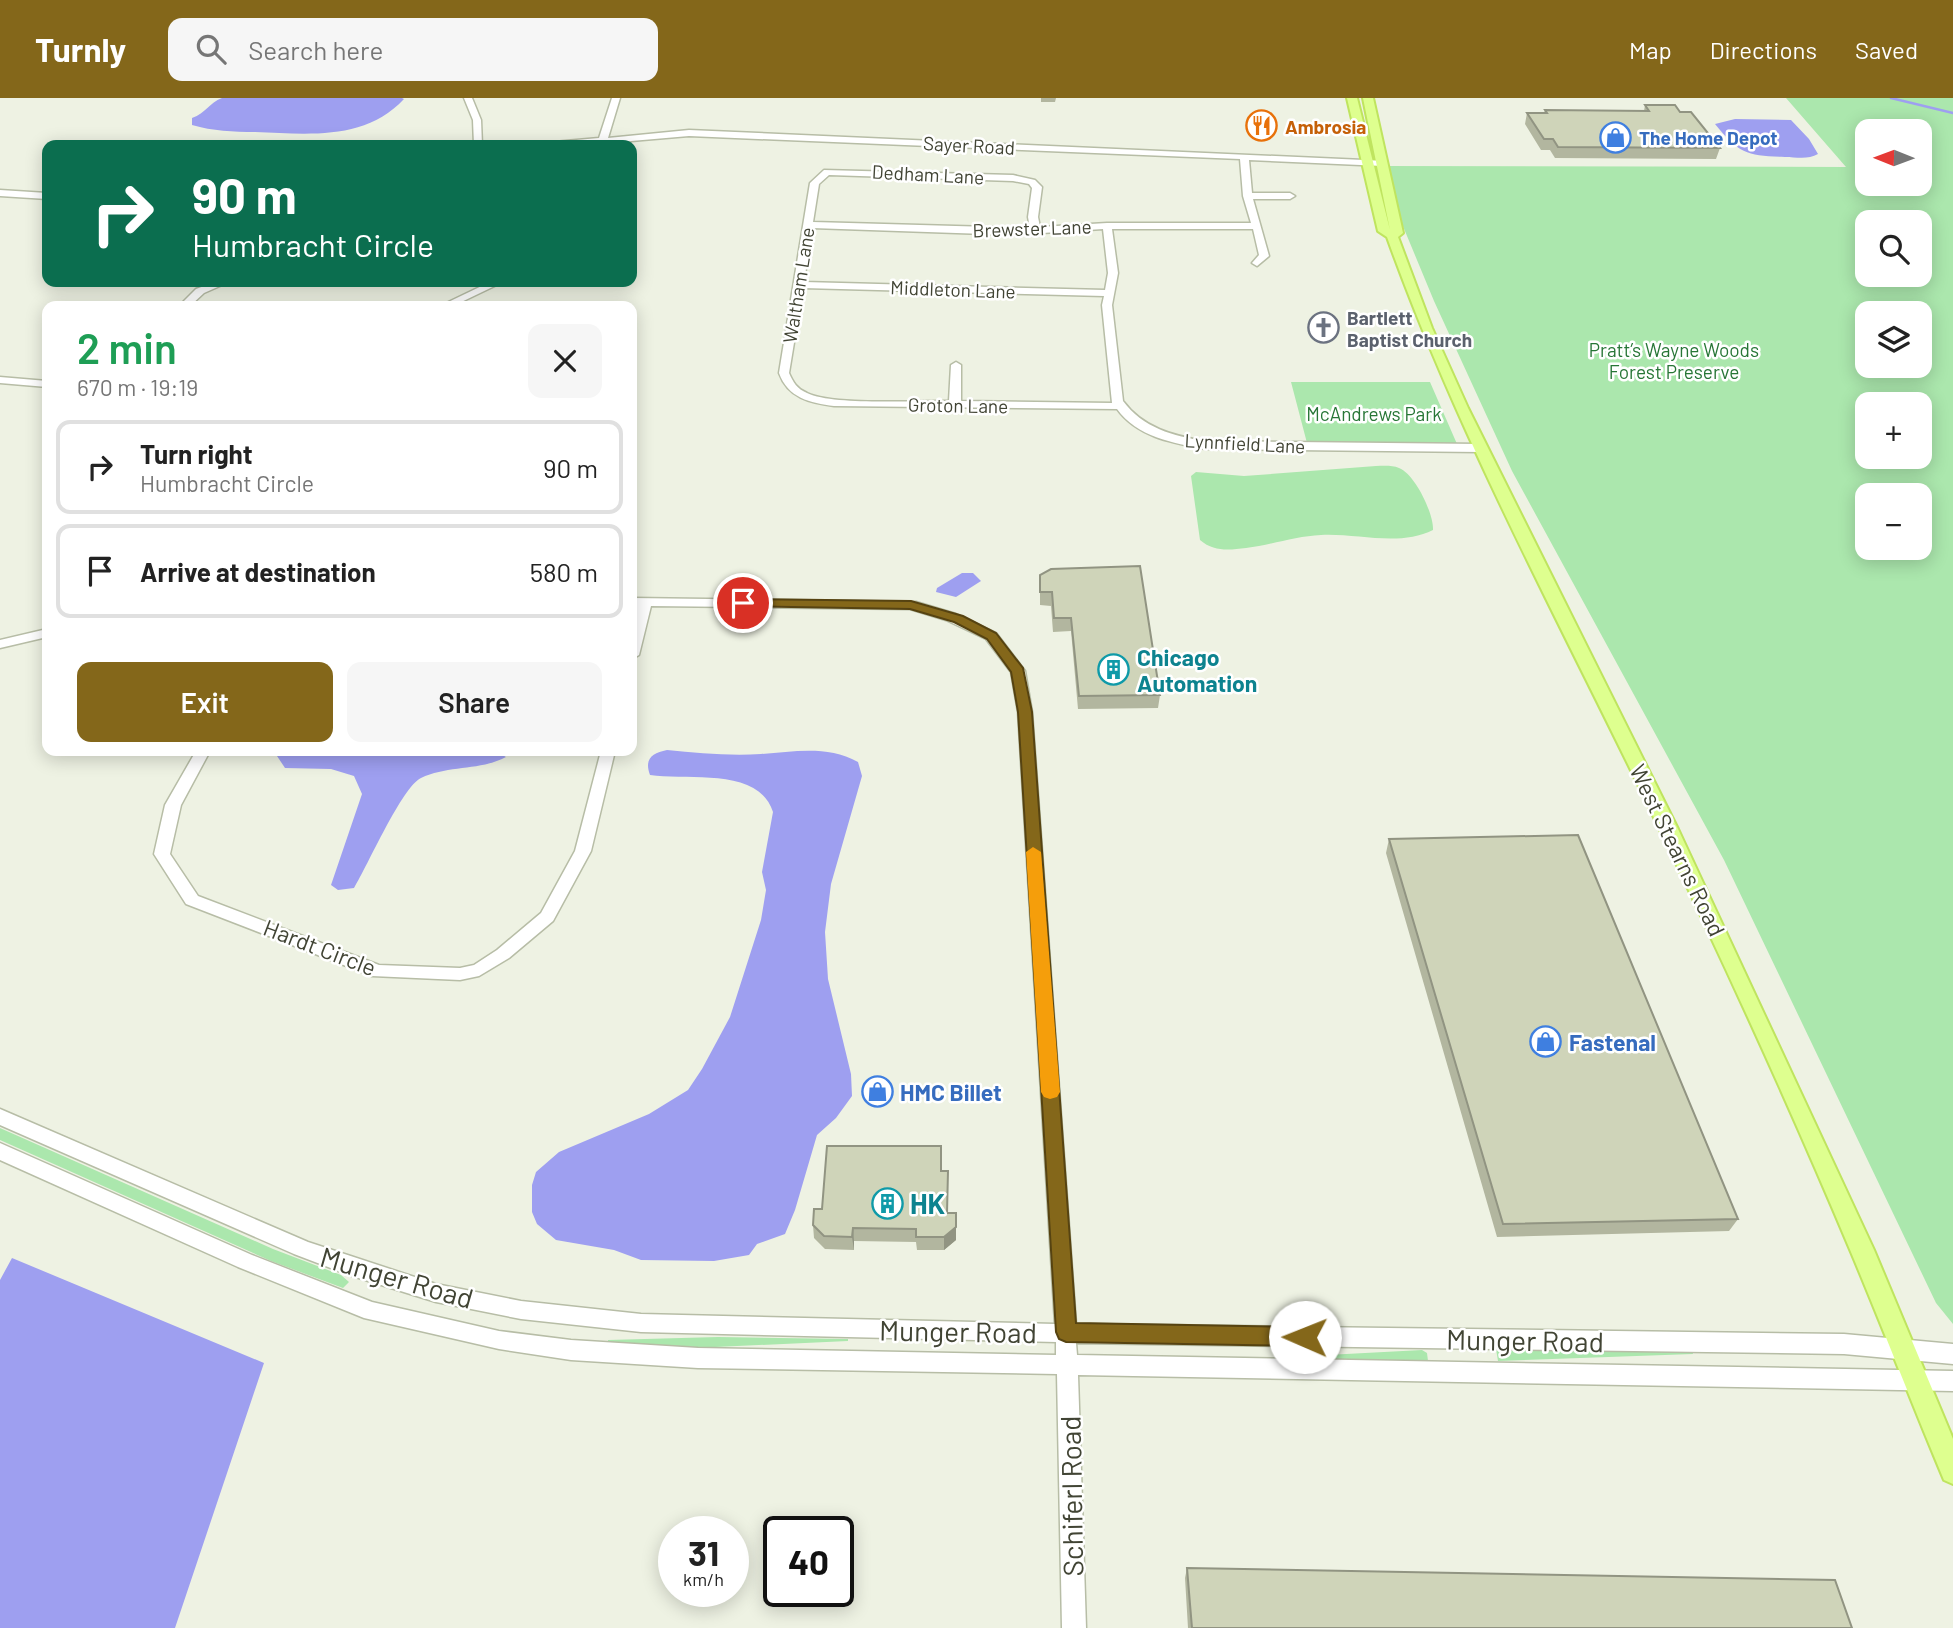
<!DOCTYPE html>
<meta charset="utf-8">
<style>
:root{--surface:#fff;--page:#f6f6f6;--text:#222;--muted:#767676;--line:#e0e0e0;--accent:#84671a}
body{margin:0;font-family:Barlow,sans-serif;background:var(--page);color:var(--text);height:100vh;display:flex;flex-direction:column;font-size:26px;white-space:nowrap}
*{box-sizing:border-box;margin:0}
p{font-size:23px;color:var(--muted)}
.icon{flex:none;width:38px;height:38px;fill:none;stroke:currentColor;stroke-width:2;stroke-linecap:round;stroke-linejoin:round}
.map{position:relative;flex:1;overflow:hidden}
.sheet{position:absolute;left:42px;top:203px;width:595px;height:455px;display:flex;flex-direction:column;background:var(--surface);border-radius:14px;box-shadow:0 4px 18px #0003}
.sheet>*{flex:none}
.top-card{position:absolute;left:42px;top:42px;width:595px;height:147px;border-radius:14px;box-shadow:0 4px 18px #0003;background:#0b6e4f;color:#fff;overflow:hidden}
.needle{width:46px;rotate:271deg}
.buttons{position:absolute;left:1855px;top:21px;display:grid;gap:14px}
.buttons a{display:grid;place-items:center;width:77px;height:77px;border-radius:14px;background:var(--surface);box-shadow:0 4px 18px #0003;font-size:35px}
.speed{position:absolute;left:658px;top:1418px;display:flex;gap:14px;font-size:35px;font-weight:700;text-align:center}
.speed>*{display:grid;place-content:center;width:91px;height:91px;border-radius:50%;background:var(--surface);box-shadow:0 4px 18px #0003;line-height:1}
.speed small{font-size:18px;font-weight:400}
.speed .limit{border:4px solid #111;border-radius:10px;background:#fff;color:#111}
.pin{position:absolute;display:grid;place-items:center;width:60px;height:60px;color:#fff;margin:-30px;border:4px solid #fff;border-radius:50%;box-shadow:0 2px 7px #0007}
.me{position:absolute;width:77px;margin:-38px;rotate:271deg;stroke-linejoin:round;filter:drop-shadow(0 0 5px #0008)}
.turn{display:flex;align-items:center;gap:24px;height:147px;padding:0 35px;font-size:32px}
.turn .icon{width:91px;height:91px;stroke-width:2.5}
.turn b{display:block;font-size:49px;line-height:60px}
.round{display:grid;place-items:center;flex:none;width:74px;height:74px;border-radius:14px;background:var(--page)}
.headline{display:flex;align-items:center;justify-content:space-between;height:119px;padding:0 35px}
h1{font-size:42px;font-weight:600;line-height:52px;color:#1e9e55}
.primary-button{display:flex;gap:14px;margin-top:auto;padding:14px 35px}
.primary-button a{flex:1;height:80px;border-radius:14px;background:var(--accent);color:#fff;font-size:28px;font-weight:600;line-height:80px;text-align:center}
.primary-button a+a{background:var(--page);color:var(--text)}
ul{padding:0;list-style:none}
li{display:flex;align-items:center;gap:21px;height:94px;margin:0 14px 10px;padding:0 21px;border:4px solid var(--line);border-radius:14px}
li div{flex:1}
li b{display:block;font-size:26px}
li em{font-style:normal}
header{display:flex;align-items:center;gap:42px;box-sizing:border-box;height:98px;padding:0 35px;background:var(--accent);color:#fff}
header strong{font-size:33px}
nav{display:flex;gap:38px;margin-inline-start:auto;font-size:24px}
.search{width:490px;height:63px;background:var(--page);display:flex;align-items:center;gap:18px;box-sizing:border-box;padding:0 24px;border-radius:14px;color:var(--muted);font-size:26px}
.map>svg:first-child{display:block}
.green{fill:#abe7ad;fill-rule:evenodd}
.water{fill:#9e9ff0}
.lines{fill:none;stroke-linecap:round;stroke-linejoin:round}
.stream{stroke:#9e9ff0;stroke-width:2.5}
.minor-casing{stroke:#b7bda6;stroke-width:3}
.major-casing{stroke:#bfe45f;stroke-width:4}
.minor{fill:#fff;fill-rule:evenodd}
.major{fill:#deff8f;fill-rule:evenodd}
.wall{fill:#b2b69f}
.shaded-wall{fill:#919482}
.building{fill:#cfd4b9;stroke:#919482;stroke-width:2}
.route{fill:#84671a;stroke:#564311;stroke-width:2}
.slow{fill:#f59e0b}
.labels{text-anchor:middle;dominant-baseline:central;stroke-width:5;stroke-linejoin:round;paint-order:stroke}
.far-food-label{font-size:19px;font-weight:bold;fill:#c56008;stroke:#fff;text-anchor:start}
.far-shop-label{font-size:19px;font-weight:bold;fill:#366cbe;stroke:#fff;text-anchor:start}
.far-street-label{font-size:19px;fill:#414434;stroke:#fff}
.far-worship-label{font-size:19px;font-weight:bold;fill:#5b616d;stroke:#fff;text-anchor:start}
.far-park-label{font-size:19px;fill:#277636;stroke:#fff}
.culture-label{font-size:23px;font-weight:bold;fill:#0d838f;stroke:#fff;text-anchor:start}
.street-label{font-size:23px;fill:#414434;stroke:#fff}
.shop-label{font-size:23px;font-weight:bold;fill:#366cbe;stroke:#fff;text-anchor:start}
.near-culture-label{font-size:28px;font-weight:bold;fill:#0d838f;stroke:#fff;text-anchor:start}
.near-street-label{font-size:28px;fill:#414434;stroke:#fff}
</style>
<header>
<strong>Turnly</strong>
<div class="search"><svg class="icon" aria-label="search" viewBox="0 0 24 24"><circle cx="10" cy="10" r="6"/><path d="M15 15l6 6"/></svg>Search here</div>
<nav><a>Map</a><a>Directions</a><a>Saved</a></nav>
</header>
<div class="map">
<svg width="1953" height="1530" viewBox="0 0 1953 1530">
<rect width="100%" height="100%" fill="#eef2e3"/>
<path class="green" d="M1786,0H1953V1226L1936,1205L1724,762L1512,373L1434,203L1378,68L1846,69ZM1867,33H1920V86H1867ZM1867,124H1920V177H1867ZM1867,215H1920V268H1867ZM1867,306H1920V359H1867ZM1867,397H1920V450H1867Z
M1291,284H1430L1457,346L1307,345Z
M1376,368C1383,368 1392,367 1399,370C1415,376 1434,416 1433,432C1400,449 1356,435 1321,437C1296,438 1271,447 1246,450C1229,452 1214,454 1200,442L1191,378L1196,374L1244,378Z
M0,1030L273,1151L341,1177L349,1184L343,1190L271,1163L0,1042Z
M718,1239L848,1241V1243L694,1250L608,1244V1242Z
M1496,1251L1692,1252L1693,1256L1498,1263Z
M1422,1252L1427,1255L1428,1263L1309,1262L1308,1258Z"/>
<path class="water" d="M222,0H402L404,1C365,43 308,36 255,34C233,34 213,33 192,27V20C206,15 209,5 222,0Z
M1735,21L1791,22L1809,41L1818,56C1808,62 1796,59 1785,59C1748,58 1739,56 1715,26Z
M962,475H973L981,483L956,499L936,494L937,490Z
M667,652C698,655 729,658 761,656C794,654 827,647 858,664L862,678L831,786L825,834L828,881L851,976L852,998L836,1020L817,1037L795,1112L785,1136L757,1146L749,1157L714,1163L641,1162L614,1152L556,1142L537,1126L532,1114V1087L536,1074L559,1054L649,1016L688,992L702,971L730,919L761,822L766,792L762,774L773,714C758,668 688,683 650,677C644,661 652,655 667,652Z
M280,653H495L506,659C480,673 448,667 421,680C402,689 368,767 354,790L338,792L331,787L362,696L354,678L331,671L285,670L277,658Z
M12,1160L264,1265L175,1530H0V1182Z"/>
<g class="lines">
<path class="stream" d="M1891,0L1953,15"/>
<defs>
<path id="minor" d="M464,0H472L481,22L482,47H474L473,22Z
M612,0H620L608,40L689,32L1386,63L1387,65L1383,68L1249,62L1252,95H1290L1295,98L1290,101H1253L1269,158L1257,168L1252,165L1259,157L1253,131H1112L1118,175L1112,207L1123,303C1143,330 1173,338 1205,343L1480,346L1486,350L1480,354L1205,351C1173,345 1137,339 1117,311L834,308C810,305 788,300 779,275L810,85L824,72L1013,77L1035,82L1042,89L1038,119L1040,129L1107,125H1251L1243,98L1240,61L689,38L608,45V47H550L554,44L599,40ZM829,77L1013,83L1029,86L1032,90L1028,119L1030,130L813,124L819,86ZM812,130L1014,137L1103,131L1108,175L1105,192L804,184ZM803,190L1104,198L1102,207L1112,305L961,303V267L956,264L951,267L949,303C916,302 834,308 807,295C797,291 793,284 789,275Z
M0,92L47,95V101L0,98Z
M215,184H229L204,195L190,208H179L196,191Z
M490,184H503L453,208H440Z
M0,279L47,283V289L0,285Z
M632,500L916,504L956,516L996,535L1025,573L1032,614L1076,1226L1844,1236L1953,1246V1266L1844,1256L1076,1245L1077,1257L1953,1273V1293L1078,1277L1086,1530H1062L1057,1276L698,1270L571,1262L499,1251L364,1220L238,1169L0,1062V1045L252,1157L372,1204L499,1233L571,1242L698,1250L1056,1257V1244L641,1234L521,1221L436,1204L349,1177L294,1156L0,1027V1011L308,1144L436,1186L521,1203L641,1216L1055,1226L1018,614L1011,574L986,541L946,522L910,511L651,508L639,557L632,561V531L637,508H632Z
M47,531V539L0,550V542Z
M196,653H210L181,707L170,756L198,798L379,867L460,870L474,867L497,852L541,815L575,753L601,653H615L591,753L553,823L509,860L479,878L460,882L372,878L186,806L154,756L165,707Z"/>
<path id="major" d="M1347,0H1357L1390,132L1363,0H1373L1403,135L1398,139L1432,230L1468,310L1678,731L1874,1152L1953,1341V1386L1944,1382C1912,1306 1883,1230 1851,1154C1791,1011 1726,869 1659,730C1565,534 1460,343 1387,139L1378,133Z"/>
</defs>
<use href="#minor" class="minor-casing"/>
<use href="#major" class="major-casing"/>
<use href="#minor" class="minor"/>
<use href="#major" class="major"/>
</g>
<path class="wall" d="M1041,0H1056L1055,4H1041Z
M1645,7L1680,14L1720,50L1716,61L1555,60L1550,52H1541L1525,26L1527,15H1544L1545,12L1644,13Z
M1040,477L1160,597L1158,610L1078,611L1071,533L1053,534L1051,508L1040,507Z
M1389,741L1738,1121L1729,1133L1497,1139L1386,755Z
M942,1073L948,1115H956V1142L944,1152H917L916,1144L854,1143V1152L825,1151L814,1140L813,1127L822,1111Z
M1187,1470L1852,1530H1188L1185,1480Z"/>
<path class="shaded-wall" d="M956,1129V1142L944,1152V1139Z
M853,1130L854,1143V1152L852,1139Z"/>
<path class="building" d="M1645,7H1675L1680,14H1691L1720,50L1558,49L1553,41H1544L1527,15H1547L1545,12L1649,13Z
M1140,468L1160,597L1079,598L1071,520H1054L1052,494H1040V477L1051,471Z
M1578,737L1738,1121L1503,1126L1389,741Z
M827,1048H941V1073H948L947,1115H956V1129L944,1139H916V1131L853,1130L852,1139L824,1138L813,1127L814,1111H822Z
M1187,1470L1835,1482L1852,1530H1192Z"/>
<path class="route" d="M743,501L911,503L963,518L996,535L1023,570L1032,614L1076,1225L1305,1229L1313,1232L1316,1239L1313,1246L1305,1248L1066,1244L1059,1241L1056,1234L1018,614L1011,574L987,541L954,524L910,511L738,508V502Z"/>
<path class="slow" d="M1033,749L1041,754L1060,994L1057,999L1050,1001L1044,999L1041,994L1026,754Z"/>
<defs>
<symbol id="restaurant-ring" viewBox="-11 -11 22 22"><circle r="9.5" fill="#fff" stroke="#e8710a" stroke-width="1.5"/><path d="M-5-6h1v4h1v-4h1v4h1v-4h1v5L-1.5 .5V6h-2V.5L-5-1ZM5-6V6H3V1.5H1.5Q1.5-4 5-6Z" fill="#e8710a"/></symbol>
<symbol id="shop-ring" viewBox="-11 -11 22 22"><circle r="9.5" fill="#fff" stroke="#3f7fe0" stroke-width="1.5"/><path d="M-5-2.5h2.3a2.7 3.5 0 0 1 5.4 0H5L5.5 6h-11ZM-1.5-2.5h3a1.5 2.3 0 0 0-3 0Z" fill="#3f7fe0"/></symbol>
<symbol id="church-ring" viewBox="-11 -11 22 22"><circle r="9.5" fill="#fff" stroke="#6b7280" stroke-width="1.5"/><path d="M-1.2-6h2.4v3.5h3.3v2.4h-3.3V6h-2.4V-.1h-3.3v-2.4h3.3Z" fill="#6b7280"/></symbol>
<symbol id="building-ring" viewBox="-11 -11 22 22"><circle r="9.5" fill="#fff" stroke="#0f9aa8" stroke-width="1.5"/><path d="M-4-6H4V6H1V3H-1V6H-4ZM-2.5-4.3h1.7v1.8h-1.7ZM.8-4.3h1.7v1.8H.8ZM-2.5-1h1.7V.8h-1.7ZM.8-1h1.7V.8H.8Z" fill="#0f9aa8"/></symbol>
</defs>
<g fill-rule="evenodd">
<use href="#restaurant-ring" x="1244" y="10" width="35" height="35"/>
<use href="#shop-ring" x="1598" y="22" width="35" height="35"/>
<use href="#church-ring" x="1306" y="212" width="35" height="35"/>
<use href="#building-ring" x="1096" y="554" width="35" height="35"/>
<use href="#shop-ring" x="1528" y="926" width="35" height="35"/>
<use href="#shop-ring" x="860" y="976" width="35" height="35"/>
<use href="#building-ring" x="870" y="1088" width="35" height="35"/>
</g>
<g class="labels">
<g class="far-food-label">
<text x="1285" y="28">Ambrosia</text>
</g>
<g class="far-shop-label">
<text x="1639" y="39">The Home Depot</text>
</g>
<g class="far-street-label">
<text transform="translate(969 47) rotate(3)">Sayer Road</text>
<text transform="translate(928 76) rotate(3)">Dedham Lane</text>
<text transform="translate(1032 130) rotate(-2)">Brewster Lane</text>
<text transform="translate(798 187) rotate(-81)">Waltham Lane</text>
<text transform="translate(953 191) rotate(2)">Middleton Lane</text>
<text transform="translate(958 307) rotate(1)">Groton Lane</text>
<text transform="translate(1245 345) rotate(3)">Lynnfield Lane</text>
</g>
<g class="far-worship-label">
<text x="1347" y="219">Bartlett<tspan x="1347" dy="22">Baptist Church</tspan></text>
</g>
<g class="far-park-label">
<text x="1674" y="251">Pratt’s Wayne Woods<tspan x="1674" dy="22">Forest Preserve</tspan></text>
<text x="1374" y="315">McAndrews Park</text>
</g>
<g class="culture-label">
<text x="1137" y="559">Chicago<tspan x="1137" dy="26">Automation</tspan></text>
</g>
<g class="street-label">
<text transform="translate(1678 752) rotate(64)">West Stearns Road</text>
<text transform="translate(320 849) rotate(21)">Hardt Circle</text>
</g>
<g class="shop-label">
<text x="1569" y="944">Fastenal</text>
<text x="900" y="994">HMC Billet</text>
</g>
<g class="near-culture-label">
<text x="910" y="1105">HK</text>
</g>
<g class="near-street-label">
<text transform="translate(397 1179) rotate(16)">Munger Road</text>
<text transform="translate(958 1233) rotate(1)">Munger Road</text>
<text transform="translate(1525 1242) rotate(1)">Munger Road</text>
<text transform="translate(1071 1398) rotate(-91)">Schiferl Road</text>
</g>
</g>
</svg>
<div class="buttons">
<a><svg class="needle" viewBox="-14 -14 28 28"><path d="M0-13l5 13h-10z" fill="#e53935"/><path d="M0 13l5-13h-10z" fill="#767676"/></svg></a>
<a><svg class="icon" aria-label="search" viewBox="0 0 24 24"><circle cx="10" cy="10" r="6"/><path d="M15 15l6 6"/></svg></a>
<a><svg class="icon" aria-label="layers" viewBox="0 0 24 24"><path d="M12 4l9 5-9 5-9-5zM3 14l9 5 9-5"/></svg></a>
<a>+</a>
<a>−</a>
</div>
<div class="speed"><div>31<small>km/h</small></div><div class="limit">40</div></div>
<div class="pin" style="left:743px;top:505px;background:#d93025"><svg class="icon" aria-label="arrive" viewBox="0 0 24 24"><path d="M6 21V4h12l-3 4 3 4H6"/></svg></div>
<svg class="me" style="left:1305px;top:1239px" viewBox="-20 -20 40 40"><circle r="19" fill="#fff"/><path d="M0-13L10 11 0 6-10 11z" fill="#84671a"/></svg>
<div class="top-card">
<div class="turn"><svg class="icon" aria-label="right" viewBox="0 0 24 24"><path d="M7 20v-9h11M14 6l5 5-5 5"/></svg><div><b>90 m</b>Humbracht Circle</div></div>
</div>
<section class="sheet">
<div class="headline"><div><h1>2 min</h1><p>670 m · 19:19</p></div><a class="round"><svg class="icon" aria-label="close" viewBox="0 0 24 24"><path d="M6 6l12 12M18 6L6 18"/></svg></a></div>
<ul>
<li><svg class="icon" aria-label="right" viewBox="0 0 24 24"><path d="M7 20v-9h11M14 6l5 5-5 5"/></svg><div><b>Turn right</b><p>Humbracht Circle</p></div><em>90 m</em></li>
<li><svg class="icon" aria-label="arrive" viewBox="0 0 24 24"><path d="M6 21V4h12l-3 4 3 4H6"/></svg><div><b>Arrive at destination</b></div><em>580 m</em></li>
</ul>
<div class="primary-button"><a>Exit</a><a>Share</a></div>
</section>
</div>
